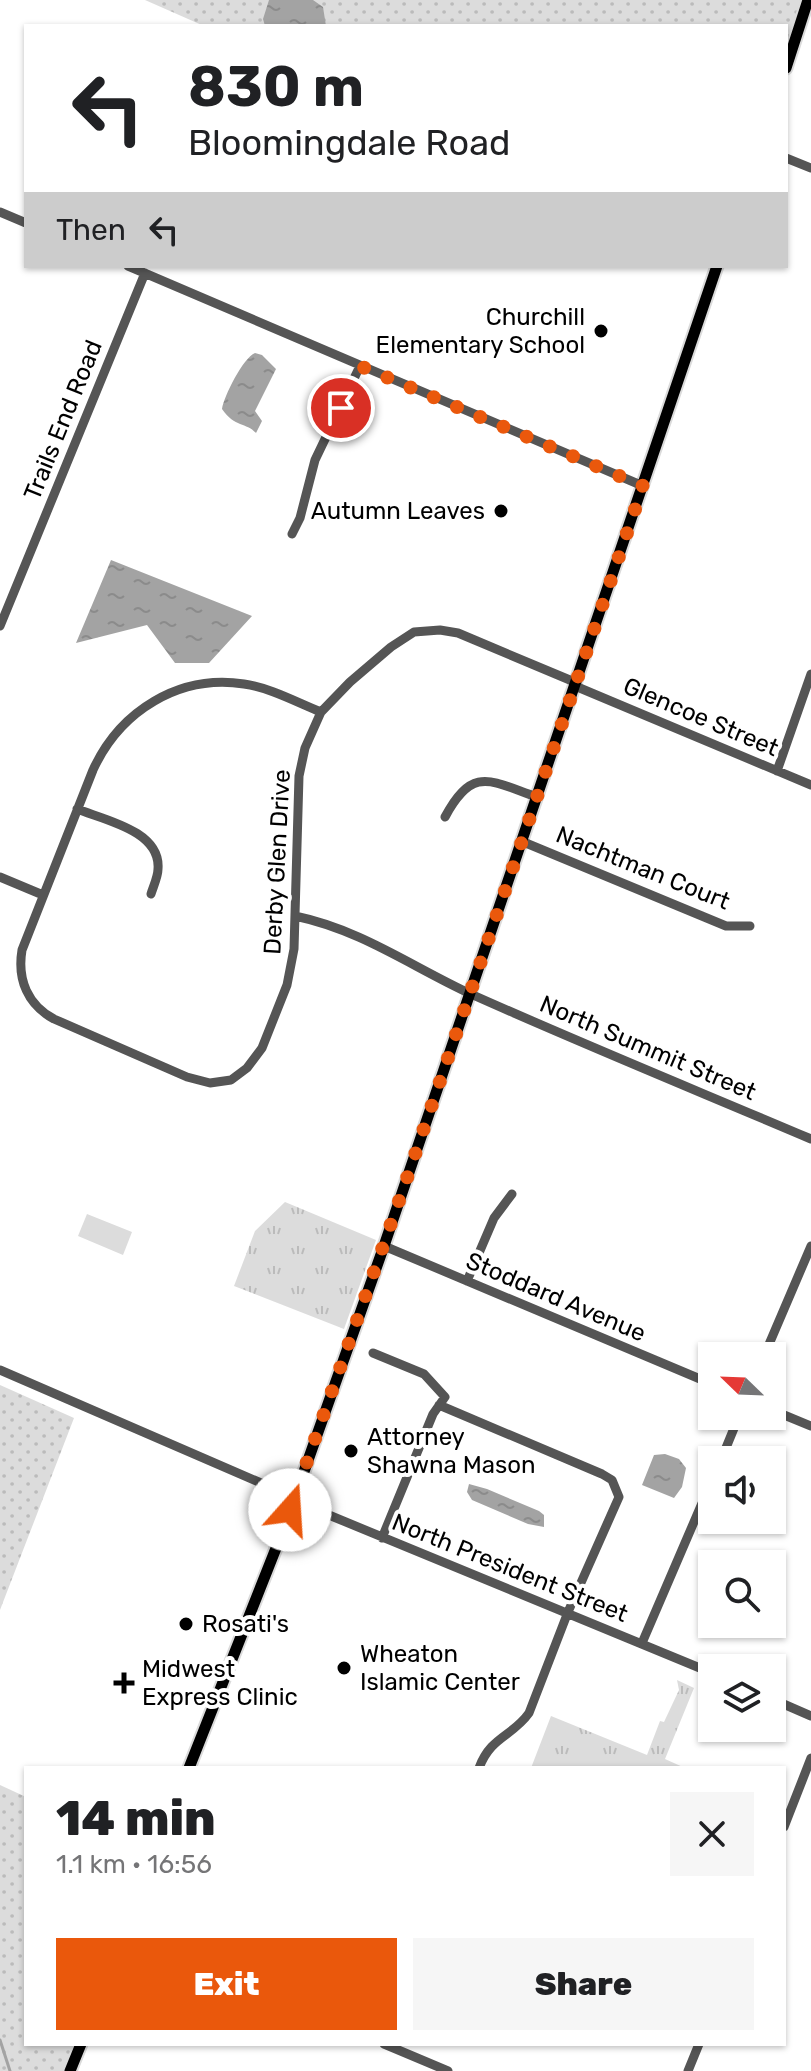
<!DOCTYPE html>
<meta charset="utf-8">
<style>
:root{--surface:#fff;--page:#f6f6f6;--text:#202124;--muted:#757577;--accent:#ea580c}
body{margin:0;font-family:Rubik,sans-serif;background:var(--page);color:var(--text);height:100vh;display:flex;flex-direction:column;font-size:30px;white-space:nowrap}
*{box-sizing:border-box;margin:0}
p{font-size:26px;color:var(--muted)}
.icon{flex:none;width:44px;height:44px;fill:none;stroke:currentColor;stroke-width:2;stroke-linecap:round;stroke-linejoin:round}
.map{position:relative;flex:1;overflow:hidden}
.panel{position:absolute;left:24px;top:1766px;width:762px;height:280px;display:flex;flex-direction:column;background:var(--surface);border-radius:0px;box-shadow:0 2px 6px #0004}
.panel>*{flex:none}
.banner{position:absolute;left:24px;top:24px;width:764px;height:244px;border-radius:0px;box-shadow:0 2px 6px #0004;background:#fff;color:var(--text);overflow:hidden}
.needle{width:52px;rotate:293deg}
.fabs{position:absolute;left:698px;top:1342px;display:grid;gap:16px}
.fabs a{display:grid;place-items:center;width:88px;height:88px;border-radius:0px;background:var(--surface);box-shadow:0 2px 6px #0004;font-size:40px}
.pin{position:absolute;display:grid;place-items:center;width:68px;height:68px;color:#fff;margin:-34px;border:4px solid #fff;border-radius:50%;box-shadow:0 2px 8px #0007}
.me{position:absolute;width:88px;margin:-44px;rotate:19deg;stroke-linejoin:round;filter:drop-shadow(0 0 6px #0008)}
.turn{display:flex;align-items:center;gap:28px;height:168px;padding:0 32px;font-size:36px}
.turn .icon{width:104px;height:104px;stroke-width:2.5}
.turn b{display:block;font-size:56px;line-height:68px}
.then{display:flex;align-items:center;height:76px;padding:0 32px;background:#0003;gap:16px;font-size:30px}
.round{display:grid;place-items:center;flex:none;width:84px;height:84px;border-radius:0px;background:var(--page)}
.overview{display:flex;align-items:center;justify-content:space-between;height:136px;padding:0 32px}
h1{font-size:48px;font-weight:800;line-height:60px}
.cta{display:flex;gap:16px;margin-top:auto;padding:16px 32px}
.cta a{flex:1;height:92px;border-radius:0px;background:var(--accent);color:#fff;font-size:32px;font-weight:800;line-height:92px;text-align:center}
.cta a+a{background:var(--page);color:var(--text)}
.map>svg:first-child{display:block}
.grass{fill:url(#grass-tufts)}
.park{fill:url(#park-dots)}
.pitch{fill:#dcdcdc}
.water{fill:url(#water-ripples)}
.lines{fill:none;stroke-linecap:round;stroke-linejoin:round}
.stream{stroke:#a3a3a3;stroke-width:3}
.major-casing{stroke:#dbdbdb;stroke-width:15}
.minor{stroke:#555;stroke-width:9}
.major{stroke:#000;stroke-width:11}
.route{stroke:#ea580c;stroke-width:14;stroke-dasharray:0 25.2}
.poi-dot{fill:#000;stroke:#fff;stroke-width:3}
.labels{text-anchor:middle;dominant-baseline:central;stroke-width:8;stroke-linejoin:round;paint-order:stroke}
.poi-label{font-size:24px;fill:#000;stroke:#fff;text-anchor:start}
.street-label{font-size:24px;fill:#000;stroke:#fff}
</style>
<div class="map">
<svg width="811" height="2071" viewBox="0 0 811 2071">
<defs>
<pattern id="grass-tufts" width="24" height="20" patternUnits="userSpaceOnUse" patternTransform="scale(2)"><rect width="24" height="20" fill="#dcdcdc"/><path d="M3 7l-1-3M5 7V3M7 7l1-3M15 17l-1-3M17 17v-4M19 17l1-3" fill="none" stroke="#bbb"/></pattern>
<pattern id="park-dots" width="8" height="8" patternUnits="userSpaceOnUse" patternTransform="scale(2)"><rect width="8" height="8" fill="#dcdcdc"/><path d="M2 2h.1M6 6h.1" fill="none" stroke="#bbb" stroke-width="1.8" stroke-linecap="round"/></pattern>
<pattern id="water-ripples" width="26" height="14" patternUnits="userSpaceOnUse" patternTransform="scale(2)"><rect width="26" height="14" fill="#a3a3a3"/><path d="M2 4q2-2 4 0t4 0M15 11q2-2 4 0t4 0" fill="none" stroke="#8b8b8b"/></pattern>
</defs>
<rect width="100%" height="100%" fill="#fff"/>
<path class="grass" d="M285,1202L376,1240L344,1329L234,1286L255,1231Z
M677,1680L694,1688L665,1759L685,1768H531L551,1716L647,1755L660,1721L664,1722L679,1690Z"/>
<path class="park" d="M145,0H804L786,50V26H204Z
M0,1385L74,1418L0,1610Z
M0,1785L26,1797V2044H80L70,2071H0Z"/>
<path class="pitch" d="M87,1214L132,1232L123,1255L78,1236Z"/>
<path class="water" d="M269,0H313L323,7L326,26H265L263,19Z
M255,353L262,355L276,369L255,411L262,421L256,433C246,422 235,428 222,409C224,396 243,358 255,353Z
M111,560L252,616L209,663H175L147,625L76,643Z
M665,1454L679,1459L686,1468L682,1487L674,1498L642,1485L654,1455Z
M469,1484L487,1489L539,1511L544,1515V1527L528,1524L472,1500L467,1492Z"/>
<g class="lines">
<path class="stream" d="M0,2040L10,2071"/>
<defs>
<path id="major" d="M786,68L808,0
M189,1768L284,1528L384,1246L717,266
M70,2071L81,2044"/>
</defs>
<use href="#major" class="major-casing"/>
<path class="minor" d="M786,158L811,168
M0,212L26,223
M128,266L643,486
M292,534L300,518L315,460L360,366
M0,626L145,273
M575,686L811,785
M321,712C296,702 271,688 244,684C179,674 120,711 93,770L22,950C17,980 28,1005 54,1019L187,1077L210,1083L231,1080L247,1068L262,1048L287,985L294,949L299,776L305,748L321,712L350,682L391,647L414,632L440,630L458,633L577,683
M777,771L811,674
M77,809C105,820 161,831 158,869C158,877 153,887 151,894
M445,817C473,765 490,781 537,797
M521,841L726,926H750
M0,877L43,895
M295,916C362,930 412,967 473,995C585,1045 698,1091 811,1139
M384,1246L712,1384
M467,1281L494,1218L512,1194
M373,1353L424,1374L445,1397L433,1414L382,1538
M764,1356L811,1246
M0,1370L268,1486L324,1513L712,1673
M439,1405L602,1474L612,1480L619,1497L568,1612L529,1713C512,1737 491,1736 479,1768
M772,1410L811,1426
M721,1460L739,1416
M642,1643L712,1480
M772,1699L811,1716
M784,1827L811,1758
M384,2044L448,2071
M688,2071L699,2044"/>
<use href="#major" class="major"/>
</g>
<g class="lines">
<path class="route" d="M290,1510L405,1184L643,486L360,366L341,408"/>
</g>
<g class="poi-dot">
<circle cx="601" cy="331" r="8"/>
<circle cx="501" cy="511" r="8"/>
<circle cx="351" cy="1451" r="8"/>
<circle cx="186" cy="1624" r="8"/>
<circle cx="344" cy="1668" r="8"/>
<path d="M120 1671h8v8h8v8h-8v8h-8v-8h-8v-8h8z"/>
</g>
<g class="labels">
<g class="poi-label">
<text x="585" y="317" text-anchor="end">Churchill<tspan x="585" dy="28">Elementary School</tspan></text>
<text x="485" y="511" text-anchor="end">Autumn Leaves</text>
<text x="367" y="1437">Attorney<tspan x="367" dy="28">Shawna Mason</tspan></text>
<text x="202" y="1624">Rosati's</text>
<text x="360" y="1654">Wheaton<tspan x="360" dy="28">Islamic Center</tspan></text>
<text x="142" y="1669">Midwest<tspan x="142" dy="28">Express Clinic</tspan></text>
</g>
<g class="street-label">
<text transform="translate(63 420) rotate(-68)">Trails End Road</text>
<text transform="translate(701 717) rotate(23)">Glencoe Street</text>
<text transform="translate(277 862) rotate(-87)">Derby Glen Drive</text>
<text transform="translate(643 868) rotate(22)">Nachtman Court</text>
<text transform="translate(648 1048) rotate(23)">North Summit Street</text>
<text transform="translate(556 1297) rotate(23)">Stoddard Avenue</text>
<text transform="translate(510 1568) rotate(22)">North President Street</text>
</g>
</g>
</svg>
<div class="fabs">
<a><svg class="needle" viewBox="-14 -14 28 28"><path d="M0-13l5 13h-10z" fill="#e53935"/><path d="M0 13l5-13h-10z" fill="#757577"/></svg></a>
<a><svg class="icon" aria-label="sound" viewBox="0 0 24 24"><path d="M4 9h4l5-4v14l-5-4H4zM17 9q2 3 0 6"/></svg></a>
<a><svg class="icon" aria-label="search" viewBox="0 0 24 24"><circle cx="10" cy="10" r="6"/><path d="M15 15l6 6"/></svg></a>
<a><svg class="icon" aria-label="layers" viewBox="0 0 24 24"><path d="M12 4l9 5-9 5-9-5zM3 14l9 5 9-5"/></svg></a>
</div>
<div class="pin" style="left:341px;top:408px;background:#d93025"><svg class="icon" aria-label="arrive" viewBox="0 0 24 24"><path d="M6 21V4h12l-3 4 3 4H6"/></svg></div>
<svg class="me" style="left:290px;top:1510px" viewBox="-20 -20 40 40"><circle r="19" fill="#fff"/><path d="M0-13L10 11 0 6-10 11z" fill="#ea580c"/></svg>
<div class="banner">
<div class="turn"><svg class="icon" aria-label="left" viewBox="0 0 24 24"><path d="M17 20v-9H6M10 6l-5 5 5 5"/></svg><div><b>830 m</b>Bloomingdale Road</div></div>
<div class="then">Then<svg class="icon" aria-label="left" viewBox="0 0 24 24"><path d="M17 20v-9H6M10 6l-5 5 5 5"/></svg></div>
</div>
<section class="panel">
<div class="overview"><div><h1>14 min</h1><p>1.1 km · 16:56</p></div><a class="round"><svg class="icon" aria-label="close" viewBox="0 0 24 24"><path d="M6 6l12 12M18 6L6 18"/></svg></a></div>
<div class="cta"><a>Exit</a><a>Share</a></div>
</section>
</div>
